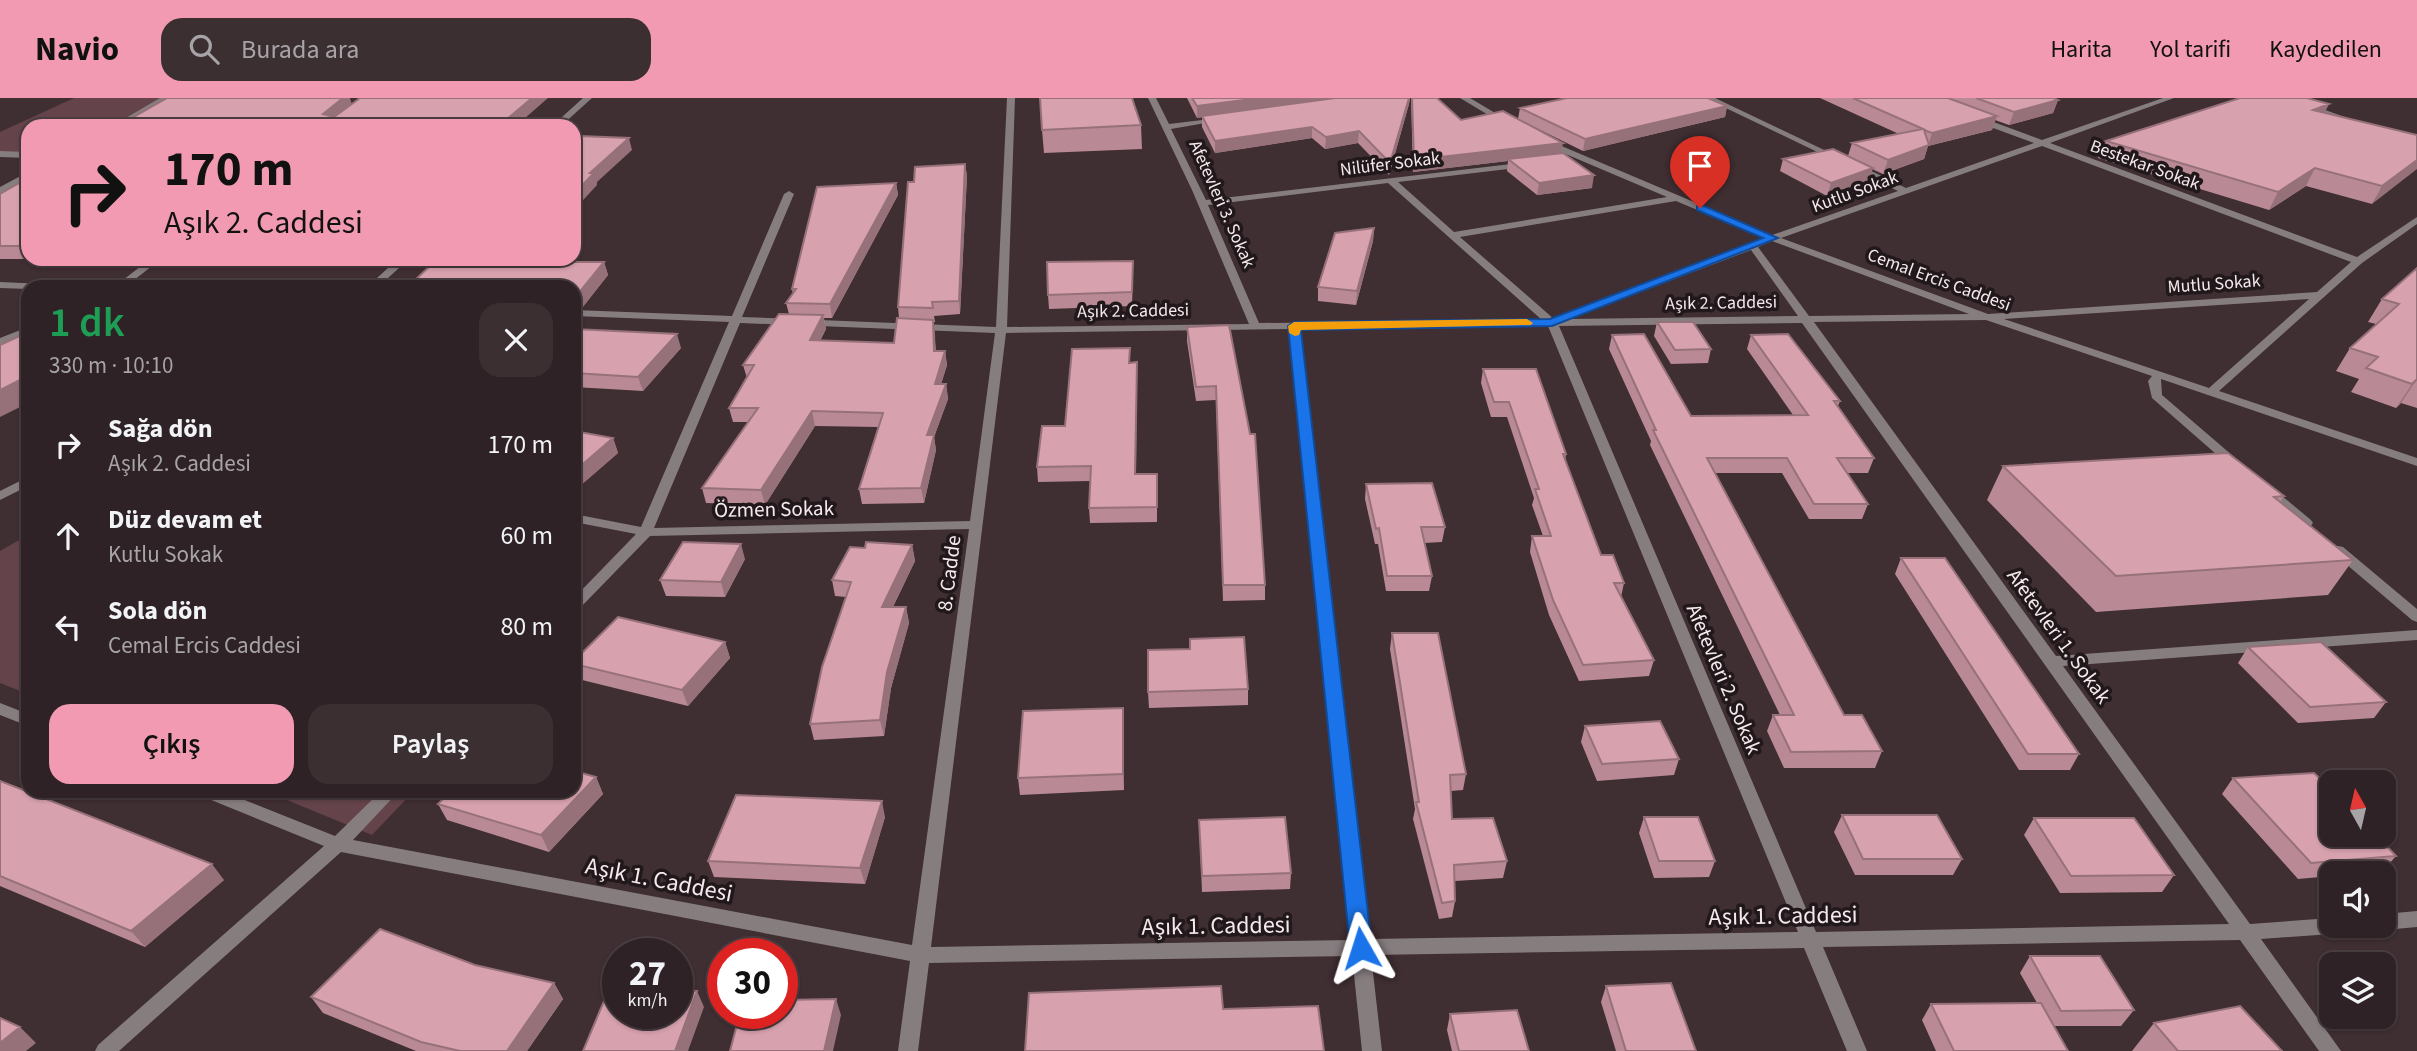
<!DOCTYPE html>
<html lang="tr">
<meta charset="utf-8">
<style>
:root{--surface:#2f2226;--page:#3b2f32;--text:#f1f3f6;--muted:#a7a4a7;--line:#4a3f43;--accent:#f19ab1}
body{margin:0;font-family:"Source Sans 3",sans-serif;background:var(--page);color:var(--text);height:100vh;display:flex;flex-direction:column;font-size:26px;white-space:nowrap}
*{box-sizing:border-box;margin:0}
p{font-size:23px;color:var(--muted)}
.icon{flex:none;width:38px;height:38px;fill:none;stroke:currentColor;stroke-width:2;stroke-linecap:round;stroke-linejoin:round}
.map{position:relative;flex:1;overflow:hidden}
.panel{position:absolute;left:21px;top:182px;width:560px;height:518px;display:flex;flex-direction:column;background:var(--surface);border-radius:21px;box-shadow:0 2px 5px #0004,0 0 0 2px var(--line)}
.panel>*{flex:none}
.banner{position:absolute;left:21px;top:21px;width:560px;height:147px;border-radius:21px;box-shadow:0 2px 5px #0004,0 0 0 2px var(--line);background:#f19ab1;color:#111;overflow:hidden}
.needle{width:46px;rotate:352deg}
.buttons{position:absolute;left:2319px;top:672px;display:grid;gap:14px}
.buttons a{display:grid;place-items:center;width:77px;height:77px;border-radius:14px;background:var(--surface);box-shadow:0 2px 5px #0004,0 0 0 2px var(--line);font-size:35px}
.speed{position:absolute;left:602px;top:840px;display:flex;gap:14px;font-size:35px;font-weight:700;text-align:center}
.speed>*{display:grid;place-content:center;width:91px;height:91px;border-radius:50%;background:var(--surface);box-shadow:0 2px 5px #0004,0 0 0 2px var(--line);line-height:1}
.speed small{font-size:18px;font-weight:400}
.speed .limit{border:10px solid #d22;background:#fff;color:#111}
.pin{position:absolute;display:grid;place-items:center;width:60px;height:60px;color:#fff;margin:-72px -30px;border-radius:50% 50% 50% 0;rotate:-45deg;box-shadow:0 0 7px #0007}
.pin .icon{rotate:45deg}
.me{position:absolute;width:77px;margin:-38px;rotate:354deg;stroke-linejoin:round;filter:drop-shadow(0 0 5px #0008)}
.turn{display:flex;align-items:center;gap:24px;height:147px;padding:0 28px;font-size:32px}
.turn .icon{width:91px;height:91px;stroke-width:2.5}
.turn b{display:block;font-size:49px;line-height:60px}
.round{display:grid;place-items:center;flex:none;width:74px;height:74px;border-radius:21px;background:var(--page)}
.head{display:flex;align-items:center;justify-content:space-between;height:119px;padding:0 28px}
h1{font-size:42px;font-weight:600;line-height:52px;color:#1e9e55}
.button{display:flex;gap:14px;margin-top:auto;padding:14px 28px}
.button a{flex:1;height:80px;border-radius:21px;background:var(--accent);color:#111;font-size:28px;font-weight:600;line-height:80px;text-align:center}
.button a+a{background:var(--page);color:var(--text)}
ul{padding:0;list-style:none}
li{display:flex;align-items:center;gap:21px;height:91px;padding:0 28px}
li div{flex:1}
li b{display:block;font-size:26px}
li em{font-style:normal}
header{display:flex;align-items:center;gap:42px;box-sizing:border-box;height:98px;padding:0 35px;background:var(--accent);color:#111}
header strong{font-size:33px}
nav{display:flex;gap:38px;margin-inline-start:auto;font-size:24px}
.search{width:490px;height:63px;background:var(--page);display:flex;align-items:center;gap:18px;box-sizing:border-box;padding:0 24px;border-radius:21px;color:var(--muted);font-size:26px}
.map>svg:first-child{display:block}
.green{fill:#64434b}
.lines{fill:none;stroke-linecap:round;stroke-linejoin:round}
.street{fill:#867d7f;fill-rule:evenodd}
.wall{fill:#b98a96}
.shaded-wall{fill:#96717a}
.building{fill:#d7a1ae;stroke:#96717a;stroke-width:2}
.route{fill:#1a73e8;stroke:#114b97;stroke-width:2}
.slow{fill:#f59e0b}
.labels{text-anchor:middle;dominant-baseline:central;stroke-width:7;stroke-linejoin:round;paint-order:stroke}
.far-street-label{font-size:18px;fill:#f5e9ec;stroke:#20181a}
.street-label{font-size:21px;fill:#f5e9ec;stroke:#20181a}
.near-street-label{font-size:24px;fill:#f5e9ec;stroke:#20181a}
</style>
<header>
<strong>Navio</strong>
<div class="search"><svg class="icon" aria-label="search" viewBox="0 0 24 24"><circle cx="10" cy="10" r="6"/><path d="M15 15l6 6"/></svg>Burada ara</div>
<nav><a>Harita</a><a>Yol tarifi</a><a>Kaydedilen</a></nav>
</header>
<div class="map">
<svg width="2417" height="953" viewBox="0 0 2417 953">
<rect width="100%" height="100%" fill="#3f2e32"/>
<path class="green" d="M74,0H171L123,28H28V58L0,57V34Z
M28,437V596L0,585V453Z
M265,693H414L372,737Z"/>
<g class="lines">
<path class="street" d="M160,0H170L122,28H112Z
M583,0H592L561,28H552Z
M1007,0H1015L1007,229L1249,226L1192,92L1148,0H1156L1169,26L1219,20L1223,22L1171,31L1206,102L1528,64L1529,66L1525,69L1398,84L1454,134L1667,99L1542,46V42L1545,41L1772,137L1898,93L1853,71V67H1859L1906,90L2034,45L1974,23V19H1980L2042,42L2163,0H2174L2050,45L2357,159L2417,119V126L2362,165L2219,293L2417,360V368L2161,281L2162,297L2240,364L2242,367L2240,370H2232L2152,300L2148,283L2152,278L1986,222L1814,224L2056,558L2417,532V542L2063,568L2250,826L2331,820V828H2341L2339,833L2332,836L2261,841L2341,953H2319L2240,842L1823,849L1867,953H1847L1804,850L1371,857L1382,953H1362L1352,858L929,865L918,953H898L910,863L341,754L119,953H95L98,947L324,748L199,697L197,693H222L335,738L381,693H399L353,742L912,847L969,431L650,438L579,511L574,513V500L636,436L574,424V416L641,429L729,224L574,218V212L732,218L784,96L789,93L794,96L742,219L996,229ZM2042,48L2351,164L2317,194L1988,216L1781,140ZM1388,85L1542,222L1259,225L1208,107ZM1676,103L1764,140L1559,218V221H1554L1460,139ZM1772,143L1969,216L1809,218L1758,149ZM1751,152L1798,218L1569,221ZM2309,201L2209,290L2004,221ZM740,225L995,235L970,423L654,430ZM1802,225L2229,826L1816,834L1559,228ZM1548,228L1798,834L1369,841L1300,231ZM1289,231L1351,842L931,849L1006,235Z
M1460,0H1470L1512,25L1505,27Z
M1705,0H1715L1841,60L1834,62Z
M2280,0H2292L2353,22L2346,24Z
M0,53L28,54V60L0,59Z
M28,74V81L0,96V89Z
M150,161H161L125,189H114Z
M398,161H409L378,189H367Z
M0,184L44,186L49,189H28V191L0,190Z
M28,229V236L0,247V240Z
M28,379V388L0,402V393Z
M2265,387L2270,388L2311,422L2313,425L2311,428H2301L2260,394L2259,391Z
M2338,448L2343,449L2417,511V524L2412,522L2333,455L2331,452L2333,449Z
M0,605L28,616V628L0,617Z
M2417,813V829L2384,832L2377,828H2384V816Z"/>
</g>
<path class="wall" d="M1187,0H1410L1409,6L1389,77L1358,45L1325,51L1312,40L1215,55L1202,29V19L1197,20Z
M1411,0H1437L1461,22L1562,55L1592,90L1537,97L1507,73L1508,63L1413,74Z
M1820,0H2053L2058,2L2053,15L2009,27L1995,22L1992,32L1928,48L1924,61L1883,76L1872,71L1869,82L1827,98L1780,73L1783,61L1848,58L1852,45L1899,36Z
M2329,6L2324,15L2417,37L2372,106L2306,88L2269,112L2098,60L2106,43Z
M1727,8L1725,19L1583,53L1518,21L1520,10Z
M1141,27L1142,51L1044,55L1042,32Z
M965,66L967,78L960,216L934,218L935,224H933L936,253H945L947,267L941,286H946L948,301L934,339L936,352L924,405L862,406L859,391L878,329L815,328L765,407L706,405L702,390L748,324H733L729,310L747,280L743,267L789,216L786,205L793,196L792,191L896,85L898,97L832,220H824L826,231L820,243L894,245L899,220L898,209L914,84Z
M28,80V161H0V96Z
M1374,130L1373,143L1356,207L1318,203V189Z
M437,161H529L526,164H604L608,177L582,210H574V189Z
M2417,170V310L2401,305L2396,310L2351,294L2359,281L2336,273L2350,250L2376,226L2368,224L2382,201Z
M1133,176L1132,208L1049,211L1048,197Z
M1657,224L1711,251L1708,265L1671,266L1654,238Z
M1229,227L1265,487V502L1223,503L1216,302L1196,303L1187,243V229Z
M574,231L681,250L643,293L574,289Z
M1612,237L1691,318L1793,317L1747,251L1751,237L1840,303L1838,308L1874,360L1868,375H1847L1868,406L1862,421H1809L1782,375H1714L1844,617L1882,653L1875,670H1784L1767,633L1773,617H1780L1650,347L1651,343L1609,251Z
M1137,264L1136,376H1157V424L1090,425L1089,410L1090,383L1038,384L1037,369L1065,328L1130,265Z
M1483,271L1566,356L1565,363L1601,457L1624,485L1621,499L1654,562L1649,578L1579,583L1549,517L1530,454L1532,438H1543L1532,407L1534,400L1507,319H1491L1481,285Z
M574,333L613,340L618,355L581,387L574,386Z
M2003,368L2284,398L2280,404L2353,462L2328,497L2096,514L1987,402Z
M1366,386L1445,429L1442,444L1424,445L1432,478L1429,493H1386L1378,446H1375L1365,401Z
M912,447L915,463L893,509H906L909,525L891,590L884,638L814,642L810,626L846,499L835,498L832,482L865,450Z
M1901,460L2079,656L2070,672H2019L1895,476Z
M745,461L725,499L666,498L660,482Z
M1392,535L1466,676L1463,692L1451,693L1452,721L1507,763L1503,780L1455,783V803L1452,819L1439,821L1413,721L1415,711L1390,551Z
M725,544L730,560L688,608L578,581L574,571V563Z
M2248,549L2386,604L2374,620L2298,625L2238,565Z
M1248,591V607L1149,610L1148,594Z
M1124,626V692L1020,697L1018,680Z
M1585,628L1679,661L1674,677L1597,683L1581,644Z
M596,679L603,696L549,754L447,722L438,706Z
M2233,680L2396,758L2382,774L2331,775V778L2298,781L2222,696Z
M0,683L224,782L145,849L0,788Z
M1842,717L1962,761L1953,777H1855L1834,734Z
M885,719L865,786L714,779L708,763Z
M1644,719L1715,763L1709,779L1654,780L1639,735Z
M2034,720L2174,777L2162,794L2060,795L2024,737Z
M1199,722L1291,775L1290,791L1202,794Z
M2030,858L2134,912L2121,928H2054L2068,953H1936L1922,922L1931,906L2037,905L2020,875Z
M475,867L554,885L563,901L527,953H416L323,915L311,899Z
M1606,888L1696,953H1616L1601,904Z
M1450,916L1529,953H1452L1447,932Z
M2154,925L2282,953H2132Z"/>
<path class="shaded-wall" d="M343,0H350L352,7L327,28L323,16Z
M532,0H548L516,28H499Z
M1260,0H1344L1197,20V8Z
M1409,0H1410L1409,6L1389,77L1390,65Z
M2058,2L2053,15L2009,27L2014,14Z
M2329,6L2320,23L2313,12Z
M1727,8L1725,19L1583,53L1585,41Z
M1997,18L1992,32L1928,48L1924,61L1883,76L1888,62L1928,48L1932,35Z
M1312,29V40L1215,55V43Z
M1359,33L1358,45L1325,51L1326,39Z
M629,40L632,52L597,84V87L574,112V96L590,75Z
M1563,45L1561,56L1508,61V63L1413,74L1414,62Z
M2417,62V71L2372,106L2382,88Z
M965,66L967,78L960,216L959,203Z
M1873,70L1869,82L1827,98L1831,85Z
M2315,70L2306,88L2269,112L2278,94Z
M1594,77L1592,90L1537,97L1539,85Z
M896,85L898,97L832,220L830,206Z
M1374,130L1373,143L1356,207L1357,193Z
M512,161H529L514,177L509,164Z
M604,164L608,177L582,210L578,196Z
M823,217L826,231L813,256L810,242Z
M933,222L935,235L936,267L934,253Z
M677,236L681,250L643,293L638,279Z
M945,253L947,267L937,300L935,286Z
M28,278V305L0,319V292Z
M2417,281L2401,305L2396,310L2412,286Z
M946,286L948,301L934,339L936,352L924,405L921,390L927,337Z
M812,313L815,328L765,407L761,392Z
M613,340L618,355L581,387L576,372Z
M741,446L745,461L725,499L721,484Z
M912,447L915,463L885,525L882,509Z
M906,509L909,525L891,590L884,638L880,622L887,574Z
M725,544L730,560L688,608L682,592Z
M1123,610L1124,626V692L1123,676Z
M596,679L603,696L549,754L541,737Z
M882,703L885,719L865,786L860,770Z
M212,766L224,782L145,849L131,833Z
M554,885L563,901L527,953H507Z
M697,893L704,909L688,953H675Z
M836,901L841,917L833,953H824Z
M20,929L36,945L26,953H0V945Z"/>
<path class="building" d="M167,0H343L323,16L334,19L360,0H532L499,28H390L387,24L382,28H118Z
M1040,0H1132L1141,27L1042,32Z
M1192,0H1260L1197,8Z
M1335,0H1409L1390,65L1359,33L1326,39L1312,29L1215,43L1202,18Z
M1412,0H1437L1461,22L1503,13L1563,45L1414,62Z
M1567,0H1708L1727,8L1585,41L1520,10Z
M1853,0H1948L1997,18L1932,35L1924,32L1929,47L1888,62L1852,45L1923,31Z
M1976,0H2053L2058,2L2014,14Z
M2240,0H2307L2329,6L2313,12L2417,37V62L2382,88L2315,70L2278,94L2106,43Z
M580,38L629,40L590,75H594L574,96V43Z
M1833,51L1873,70L1831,85L1783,61Z
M1563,55L1594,77L1539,85L1508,61Z
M965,66L959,203L932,204L933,210L898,209L908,84H914L915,69Z
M28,80V148H0V96Z
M896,85L830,206L786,205L796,191H792L817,89Z
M1374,130L1357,193L1318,189L1335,135Z
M437,161H512L509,164H604L578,196H574V189H408Z
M1133,163L1132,194L1048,197L1047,164Z
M2417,170V281L2412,286L2366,270L2378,259L2350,250L2399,206L2382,201Z
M779,216L823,217L810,242L894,245L897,220L933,222L934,253H945L935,286H946L927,337H934L921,390L859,391L883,315L812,313L761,392L702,390L758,310H729L754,267H743Z
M1657,224H1693L1711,251L1675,252Z
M1229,227L1250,336H1255L1265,487H1223L1216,288L1196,289L1187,229Z
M574,231L677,236L638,279L574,275Z
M28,234V278L0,292V247Z
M1644,236L1691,318L1808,317L1751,237L1788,236L1840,303H1834L1874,360H1837L1868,406H1814L1787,360H1707L1844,617H1862L1882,653L1791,654L1773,617H1794L1653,332H1656L1612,237Z
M1130,250L1129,265L1137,264L1135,376H1157V409L1089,410L1091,368L1037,369L1042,328H1065L1072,251Z
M1483,271H1536L1566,356H1563L1601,457H1613L1624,485H1614L1654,562L1583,567L1553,502L1532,438H1551L1535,391H1539L1509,304H1494Z
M574,333L613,340L576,372H574Z
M2228,355L2284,398L2274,399L2353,462L2116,478L2003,368Z
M1432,385L1445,429H1421L1432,478H1387L1379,430L1376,431L1366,386Z
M683,444L741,446L721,484L660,482Z
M866,444L912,447L882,509H906L887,574L880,622L810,626L822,569L851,484L832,482L850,449L865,450Z
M1901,460H1945L2079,656H2028Z
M618,519L725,544L682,592L574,566V563Z
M1392,535H1438L1466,676L1450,677L1452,721L1493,720L1507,763L1454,767L1455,803L1442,805L1416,704H1419Z
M1244,539L1248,591L1148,594V552L1190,551V541Z
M2321,544L2386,604L2310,609L2248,549Z
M1123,610V676L1018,680L1023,613Z
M1660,623L1679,661L1602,666L1585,628Z
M574,673L596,679L541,737L438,706L451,693H574Z
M2314,675L2331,691V737H2376L2396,758L2311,765L2233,680Z
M0,683L212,766L131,833L0,778Z
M736,697L882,703L860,770L708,763Z
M1842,717H1937L1962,761H1863Z
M1285,719L1291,775L1202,778L1199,722Z
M1644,719H1698L1715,763H1659Z
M2034,720H2134L2174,777L2071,778Z
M380,831L475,867L554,885L507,953H460L421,944L311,899Z
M2030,858H2100L2134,912L2061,913Z
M1671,885L1696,953H1626L1606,888Z
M1221,888L1223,911L1318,908L1324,953H1025L1029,895Z
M609,891L618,892V915H677V893H697L675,953H583Z
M836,901L824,953H730L740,915H782V902Z
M2041,905L2068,953H1954L1931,906Z
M2240,908L2282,953H2178L2154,925Z
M1517,912L1529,953H1459L1450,916Z
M0,920L20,929L0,945Z"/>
<path class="route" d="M1697,108H1704L1778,140L1552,228L1301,232L1372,850L1368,856L1361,859L1353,856L1350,850L1288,228L1294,224L1550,221L1763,140L1697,112Z"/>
<path class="slow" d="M1527,221L1533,225L1531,227L1301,232L1299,237L1295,238L1289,235L1288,228L1294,224Z"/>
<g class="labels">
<g class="far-street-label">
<text transform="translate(1390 66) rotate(-7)">Nilüfer Sokak</text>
<text transform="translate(2145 67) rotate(20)">Bestekar Sokak</text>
<text transform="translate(1855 94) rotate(-20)">Kutlu Sokak</text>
<text transform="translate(1222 106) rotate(66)">Afetevleri 3. Sokak</text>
<text transform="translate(1939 182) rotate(20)">Cemal Ercis Caddesi</text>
<text transform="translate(2214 186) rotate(-4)">Mutlu Sokak</text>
<text transform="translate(1721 205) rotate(-1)">Aşık 2. Caddesi</text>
<text transform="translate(1133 213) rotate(-1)">Aşık 2. Caddesi</text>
</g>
<g class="street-label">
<text transform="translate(774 411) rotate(-1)">Özmen Sokak</text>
<text transform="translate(949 475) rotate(-83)">8. Cadde</text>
<text transform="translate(2059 538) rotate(54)">Afetevleri 1. Sokak</text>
<text transform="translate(1724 581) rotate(67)">Afetevleri 2. Sokak</text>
</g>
<g class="near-street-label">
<text transform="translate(659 782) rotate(11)">Aşık 1. Caddesi</text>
<text transform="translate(1783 818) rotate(-1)">Aşık 1. Caddesi</text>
<text transform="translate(1216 828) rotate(-1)">Aşık 1. Caddesi</text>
</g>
</g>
</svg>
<div class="buttons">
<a><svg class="needle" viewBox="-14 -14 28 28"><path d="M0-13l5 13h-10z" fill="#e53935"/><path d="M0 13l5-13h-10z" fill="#a7a4a7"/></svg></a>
<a><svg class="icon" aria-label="sound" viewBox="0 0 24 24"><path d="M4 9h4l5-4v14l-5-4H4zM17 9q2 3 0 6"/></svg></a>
<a><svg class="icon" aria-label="layers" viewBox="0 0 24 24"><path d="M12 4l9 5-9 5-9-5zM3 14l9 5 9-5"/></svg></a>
</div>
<div class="speed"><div>27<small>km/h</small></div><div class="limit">30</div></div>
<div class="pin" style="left:1700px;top:110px;background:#d93025"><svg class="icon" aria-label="arrive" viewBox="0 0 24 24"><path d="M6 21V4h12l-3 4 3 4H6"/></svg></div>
<svg class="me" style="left:1361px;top:850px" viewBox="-20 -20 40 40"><path d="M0-17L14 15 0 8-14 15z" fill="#1a73e8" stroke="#fff" stroke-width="4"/></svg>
<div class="banner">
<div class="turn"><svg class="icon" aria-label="right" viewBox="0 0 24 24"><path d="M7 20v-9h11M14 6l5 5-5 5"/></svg><div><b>170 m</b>Aşık 2. Caddesi</div></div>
</div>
<section class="panel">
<div class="head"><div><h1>1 dk</h1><p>330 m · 10:10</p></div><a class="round"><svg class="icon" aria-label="close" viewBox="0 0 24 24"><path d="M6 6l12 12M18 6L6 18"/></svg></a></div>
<ul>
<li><svg class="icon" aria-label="right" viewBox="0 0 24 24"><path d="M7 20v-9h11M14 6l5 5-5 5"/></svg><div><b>Sağa dön</b><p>Aşık 2. Caddesi</p></div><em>170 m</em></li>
<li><svg class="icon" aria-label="ahead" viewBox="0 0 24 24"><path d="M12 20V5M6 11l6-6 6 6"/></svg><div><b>Düz devam et</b><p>Kutlu Sokak</p></div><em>60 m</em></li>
<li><svg class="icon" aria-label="left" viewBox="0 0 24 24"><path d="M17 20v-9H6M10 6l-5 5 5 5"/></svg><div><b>Sola dön</b><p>Cemal Ercis Caddesi</p></div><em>80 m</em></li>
</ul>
<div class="button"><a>Çıkış</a><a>Paylaş</a></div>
</section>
</div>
